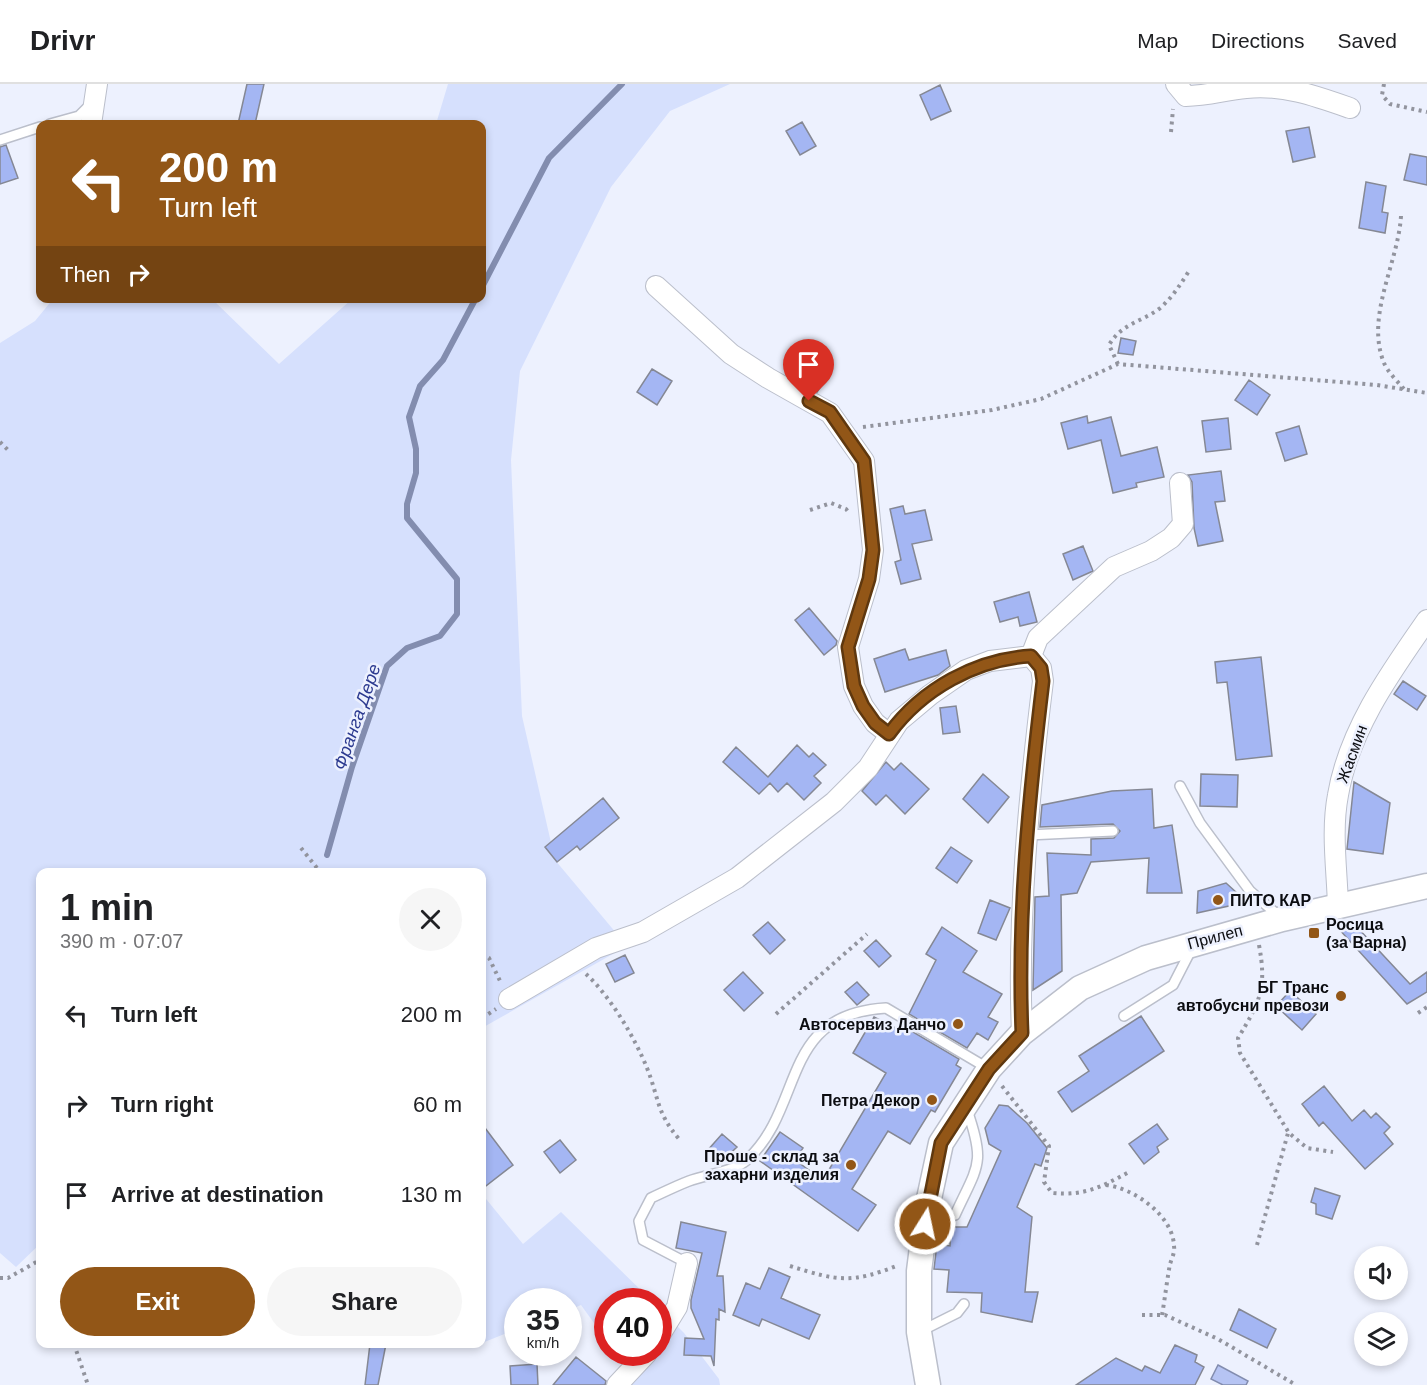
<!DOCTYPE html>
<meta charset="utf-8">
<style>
:root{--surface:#fff;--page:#f6f6f6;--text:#202124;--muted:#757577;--line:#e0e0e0;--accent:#925617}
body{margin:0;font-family:Arial,sans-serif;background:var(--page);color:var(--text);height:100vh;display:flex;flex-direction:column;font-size:22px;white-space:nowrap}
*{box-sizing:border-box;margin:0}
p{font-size:20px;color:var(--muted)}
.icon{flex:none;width:33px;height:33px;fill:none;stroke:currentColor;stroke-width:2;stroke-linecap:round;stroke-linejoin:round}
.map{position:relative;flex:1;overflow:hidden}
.side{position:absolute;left:36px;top:784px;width:450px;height:480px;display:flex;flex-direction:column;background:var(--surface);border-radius:12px;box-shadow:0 3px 9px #0003}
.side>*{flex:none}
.hud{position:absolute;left:36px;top:36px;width:450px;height:183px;border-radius:12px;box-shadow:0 3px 9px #0003;background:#925617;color:#fff;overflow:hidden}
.fabs{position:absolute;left:1354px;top:1162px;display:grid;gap:12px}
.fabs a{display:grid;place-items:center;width:54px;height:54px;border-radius:50%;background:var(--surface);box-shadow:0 3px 9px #0003;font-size:30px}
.speed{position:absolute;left:504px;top:1204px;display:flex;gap:12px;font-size:30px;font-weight:700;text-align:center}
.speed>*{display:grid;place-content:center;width:78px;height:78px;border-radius:50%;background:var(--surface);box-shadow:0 3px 9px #0003;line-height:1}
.speed small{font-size:15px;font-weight:400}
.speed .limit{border:9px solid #d22;background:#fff;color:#111}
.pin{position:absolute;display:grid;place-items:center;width:51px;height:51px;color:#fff;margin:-62px -26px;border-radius:50% 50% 50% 0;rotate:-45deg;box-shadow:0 0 6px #0007}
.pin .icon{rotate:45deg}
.me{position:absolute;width:66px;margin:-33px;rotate:10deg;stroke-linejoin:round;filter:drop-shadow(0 0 4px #0008)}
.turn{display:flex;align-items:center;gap:21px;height:126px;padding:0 24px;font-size:27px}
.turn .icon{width:78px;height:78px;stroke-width:2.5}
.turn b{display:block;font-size:42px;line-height:51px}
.then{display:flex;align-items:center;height:57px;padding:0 24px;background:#0003;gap:12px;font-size:22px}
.round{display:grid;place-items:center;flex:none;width:63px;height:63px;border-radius:32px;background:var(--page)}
.overview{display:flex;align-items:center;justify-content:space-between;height:102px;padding:0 24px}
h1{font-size:36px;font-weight:800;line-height:45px}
.action{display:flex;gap:12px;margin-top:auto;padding:12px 24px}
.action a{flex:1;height:69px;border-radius:36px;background:var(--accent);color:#fff;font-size:24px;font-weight:800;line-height:69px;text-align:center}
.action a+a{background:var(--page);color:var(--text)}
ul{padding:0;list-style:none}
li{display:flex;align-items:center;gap:18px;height:90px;padding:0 24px}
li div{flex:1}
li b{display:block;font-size:22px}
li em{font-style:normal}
header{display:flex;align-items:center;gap:36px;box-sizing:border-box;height:84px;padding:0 30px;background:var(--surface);border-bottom:2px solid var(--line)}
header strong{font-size:28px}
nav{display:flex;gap:33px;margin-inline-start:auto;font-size:21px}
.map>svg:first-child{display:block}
.green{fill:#d6e0fd}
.water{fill:#b6c4f3;stroke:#838daf;stroke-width:1.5}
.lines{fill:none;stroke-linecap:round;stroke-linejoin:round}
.stream{stroke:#838daf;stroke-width:6}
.building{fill:#a4b6f3;stroke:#858894;stroke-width:1.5}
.service-casing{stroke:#bbbfcb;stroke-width:12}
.minor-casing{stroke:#bbbfcb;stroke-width:22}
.tertiary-casing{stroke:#bbbfcb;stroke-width:27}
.path{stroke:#92949e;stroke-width:4;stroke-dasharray:3 4.5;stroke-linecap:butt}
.service{stroke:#fff;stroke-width:9}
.minor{stroke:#fff;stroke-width:20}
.tertiary{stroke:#fff;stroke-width:24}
.route-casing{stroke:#5f380f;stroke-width:15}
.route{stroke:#925617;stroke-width:10}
.poi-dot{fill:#925617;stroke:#edf1fe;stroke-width:2}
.labels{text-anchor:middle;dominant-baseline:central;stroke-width:5;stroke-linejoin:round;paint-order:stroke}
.street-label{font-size:16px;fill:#0c0d11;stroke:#edf1fe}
.poi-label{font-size:16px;font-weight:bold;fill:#0c0d11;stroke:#edf1fe;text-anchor:end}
.water-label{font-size:18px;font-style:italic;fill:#2c3a90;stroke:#edf1fe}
</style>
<header>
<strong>Drivr</strong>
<nav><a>Map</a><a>Directions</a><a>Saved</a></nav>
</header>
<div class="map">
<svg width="1427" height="1301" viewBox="0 0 1427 1301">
<rect width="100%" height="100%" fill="#edf1fe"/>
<path class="green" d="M448,0H730L670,27L611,103L520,287L511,376L522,632L555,776L627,862L482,944V789H40V1160L16,1183L0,1169V259L35,237L53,215H212L279,280L352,215L482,214V40H436Z
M482,1110L523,1160L561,1128L653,1218H608L607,1257L581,1221L569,1226L568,1218H518L517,1245L482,1259Z
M659,1224L684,1249L719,1295L720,1301H631L635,1295L616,1269H658Z"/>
<path class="water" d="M1218,1281L1248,1297L1246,1301H1223L1211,1295Z"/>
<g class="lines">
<path class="stream" d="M482,203L549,74L622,0
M327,771L352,683L387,582L407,564L440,552L457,530V495L407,434V420L416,389V365L409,333L420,302L443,276L476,214"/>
</g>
<path class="building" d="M247,0H264L255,40H238Z
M940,1L951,27L931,36L920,11Z
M802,38L816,62L800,71L786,47Z
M1309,43L1315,73L1293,78L1286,47Z
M6,61L18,94L0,100V63Z
M1410,70L1427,73V101L1404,96Z
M1366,98L1386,102L1382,128L1388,129L1385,149L1359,144Z
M1121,254L1136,257L1133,271L1118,269Z
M812,279L829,291L817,308L800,298Z
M652,285L672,297L657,321L637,308Z
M1249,296L1270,311L1257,331L1235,316Z
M1087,332L1088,339L1111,333L1121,372L1157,363L1164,393L1136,399L1137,403L1113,409L1101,356L1068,365L1061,339Z
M1228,334L1231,365L1206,368L1202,337Z
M1299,342L1307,370L1285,377L1276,349Z
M1221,387L1225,417L1215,418L1223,457L1198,462L1194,444L1192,398L1188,391Z
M903,422L905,430L925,426L932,456L912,460L921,495L901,500L895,478L901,476L890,425Z
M1083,462L1093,487L1073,496L1063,470Z
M1029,508L1037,538L1020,542L1018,533L1000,538L994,518Z
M809,524L837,557L836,561L824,571L795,536Z
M905,565L909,576L946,566L950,582L938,591L885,608L874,575Z
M1261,573L1272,672L1236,676L1227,598L1217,599L1215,578Z
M1403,597L1426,612L1417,626L1394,610Z
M956,622L960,648L943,650L940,624Z
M797,661L809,673L813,669L826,681L814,692L821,699L804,716L787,699L778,708L770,699L759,710L723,678L736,663L768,693Z
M886,678L894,686L901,679L929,705L905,730L886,711L876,721L862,707Z
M983,690L1009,713L988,739L963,715Z
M1201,690L1238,691L1237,723L1200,722Z
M1354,698L1390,719L1383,770L1347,765Z
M1152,705L1154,744L1172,741L1182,809H1147L1149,774L1091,778L1077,809L1061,811L1062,887L1033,906L1035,813L1049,812L1047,769L1091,771V755L1114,754L1120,747L1113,740L1040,743L1042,721L1112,707Z
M603,714L619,734L580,766L577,762L557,778L545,763Z
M951,763L972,777L957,799L936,784Z
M1226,799L1247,818L1197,829L1198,807Z
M990,816L1010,824L996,856L978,849Z
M768,838L785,856L770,870L753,851Z
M1356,842L1410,900L1427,888V908L1407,920L1337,843Z
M942,843L977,867L963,888L1002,910L988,933L998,938L988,956L977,949L967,964L909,930L936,876L926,870Z
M876,856L891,872L879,883L864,867Z
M625,871L634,889L615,898L606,880Z
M743,888L763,909L744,927L724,906Z
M857,898L869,911L857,921L845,908Z
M1290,907L1316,930L1302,946L1276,922Z
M1141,932L1164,967L1072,1028L1058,1008L1089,987L1079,972Z
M874,933L901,947L903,942L959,975L956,981L961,984L935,1028L931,1026L910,1060L888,1047L852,1105L876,1121L858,1147L760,1077L780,1048L803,1064L795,1076L823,1096L886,989L853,969Z
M1324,1002L1352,1037L1364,1026L1371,1034L1376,1029L1390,1043L1384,1049L1393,1060L1365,1085L1323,1038L1319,1042L1302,1020Z
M999,1021L1008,1022L1027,1039L1047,1064L1041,1082L1035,1080L1017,1123L1032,1133L1025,1208H1038L1032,1238L981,1228L982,1209L947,1208L949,1186L934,1185L937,1160L950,1162L951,1143H967L1001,1067L989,1060L985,1044Z
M482,1040L513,1081L482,1105Z
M1157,1040L1168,1055L1157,1063L1159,1068L1144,1080L1129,1060Z
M722,1050L737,1063L721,1078L707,1067Z
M560,1056L576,1076L560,1089L544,1068Z
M1315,1104L1340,1112L1332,1135L1316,1130V1120L1311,1118Z
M681,1138L726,1148L717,1192H723L725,1228L719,1225V1236L716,1235L714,1282L711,1272L684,1271L685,1254L704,1255L691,1224V1216L702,1169L676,1164Z
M769,1184L790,1193L781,1214L820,1231L809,1255L762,1235L759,1242L733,1231L746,1199L760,1205Z
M1239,1225L1276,1245L1267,1264L1230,1246Z
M370,1260H386L378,1301H365Z
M1175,1261L1197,1271L1195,1278L1204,1283L1195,1301H1076L1116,1274L1142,1287L1145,1282L1160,1289Z
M576,1273L606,1297L605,1301H553Z
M537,1280L538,1301H511L510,1282Z"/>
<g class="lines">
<defs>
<path id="service" d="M50,40L79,32L92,19
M0,56L40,43
M1180,702L1200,739L1250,807L1280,833
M1028,751L1113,747
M1124,932L1173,901L1191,866
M955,1131C978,1081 986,1080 967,1026
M687,1179L643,1156L639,1137L651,1114C664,1108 676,1102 689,1097C708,1090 735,1088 749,1074C805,1020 780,930 886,924L989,985
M921,1247L957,1229L964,1220"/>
<path id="minor" d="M1176,0L1186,12C1207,12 1225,6 1246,4C1283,0 1316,12 1350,24
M91,40L97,0
M656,202L731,270L768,294L830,329L864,377L873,466L869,495L848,563L854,602L863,622L875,639L889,650
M1031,572L1038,554L1114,483L1151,467L1171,454L1183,440L1180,399
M1338,822C1337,786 1331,747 1338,711C1349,646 1390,589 1427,536
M509,915L596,864L643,848L737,794L834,718L868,684L899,637L930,611L966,586L990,577L1031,572L1041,584L1043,597C1029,710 1017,835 1022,949
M658,1254L677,1223L687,1179
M617,1301L647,1269"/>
<path id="tertiary" d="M928,1301L919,1248V1187L927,1124L941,1059L989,985L1022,949L1080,904L1146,874L1282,835L1427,802"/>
</defs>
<use href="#service" class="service-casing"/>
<use href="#minor" class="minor-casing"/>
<use href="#tertiary" class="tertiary-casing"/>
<path class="path" d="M1384,0L1382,11L1390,20L1427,28
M1171,48L1173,25
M1401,132C1398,180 1365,232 1384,279C1388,288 1397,297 1404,305
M1118,280L1109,261C1121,240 1141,238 1159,225C1172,214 1180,201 1189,187
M863,343L992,326L1041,315L1118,280L1377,301L1427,309
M0,358L10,368
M810,426L831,419L846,425L850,430
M301,764L321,789
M1259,861C1267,904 1260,918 1238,954L1240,969L1289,1049L1307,1064L1333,1068
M482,870L489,874L501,899
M586,890C610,912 635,954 647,984C659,1014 656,1028 679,1055
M1418,929L1427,923
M776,930L867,850
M482,934L496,925
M1002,1002L1049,1062L1044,1098L1052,1109C1085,1112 1101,1103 1129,1088
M1106,1101C1133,1104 1173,1131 1174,1162C1175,1168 1172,1174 1170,1180C1167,1196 1165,1214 1162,1231
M1257,1161L1288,1049
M790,1182C838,1197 851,1200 899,1181
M0,1194H8L40,1176
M1142,1231H1165L1218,1255L1296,1301
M74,1260L88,1301"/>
<use href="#service" class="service"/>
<use href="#minor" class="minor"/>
<use href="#tertiary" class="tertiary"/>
</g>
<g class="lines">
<defs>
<path id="route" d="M809,317L830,328L864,377L873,466L869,495L848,563L854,602L863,622L875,639L889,650C922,605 976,575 1031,572L1041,584L1043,597C1029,713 1017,832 1022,949L989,985L941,1059L925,1140"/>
</defs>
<use href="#route" class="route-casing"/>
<use href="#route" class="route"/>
</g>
<g class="poi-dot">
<circle cx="1218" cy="816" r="6"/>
<rect x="1308" y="843" width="12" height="12" rx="3"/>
<circle cx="1341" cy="912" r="6"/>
<circle cx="958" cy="940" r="6"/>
<circle cx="932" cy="1016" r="6"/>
<circle cx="851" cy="1081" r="6"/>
</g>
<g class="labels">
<g class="street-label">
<text transform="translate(1352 670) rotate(-70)">Жасмин</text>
<text transform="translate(1215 853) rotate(-15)">Прилеп</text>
</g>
<g class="poi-label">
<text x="1230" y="816" text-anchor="start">ПИТО КАР</text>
<text x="1326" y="840" text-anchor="start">Росица<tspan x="1326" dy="18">(за Варна)</tspan></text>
<text x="1329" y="903">БГ Транс<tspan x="1329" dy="18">автобусни превози</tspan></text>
<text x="946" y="940">Автосервиз Данчо</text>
<text x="920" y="1016">Петра Декор</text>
<text x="839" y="1072">Проше - склад за<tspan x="839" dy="18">захарни изделия</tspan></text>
</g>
<g class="water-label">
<text transform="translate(357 633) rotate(-71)">Франга Дере</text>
</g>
</g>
</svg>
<div class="fabs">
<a><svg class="icon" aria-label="sound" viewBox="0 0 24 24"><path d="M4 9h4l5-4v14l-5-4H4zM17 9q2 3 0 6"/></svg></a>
<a><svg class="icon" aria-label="layers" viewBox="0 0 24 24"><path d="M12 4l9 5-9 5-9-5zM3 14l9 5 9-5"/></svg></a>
</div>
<div class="speed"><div>35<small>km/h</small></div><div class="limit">40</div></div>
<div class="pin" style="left:809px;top:317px;background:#d93025"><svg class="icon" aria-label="arrive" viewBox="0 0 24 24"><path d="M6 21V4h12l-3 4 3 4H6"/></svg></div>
<svg class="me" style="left:925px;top:1140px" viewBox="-20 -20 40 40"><circle r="17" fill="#925617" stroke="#fff" stroke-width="3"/><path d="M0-11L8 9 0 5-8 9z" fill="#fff"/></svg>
<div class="hud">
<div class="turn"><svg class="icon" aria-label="left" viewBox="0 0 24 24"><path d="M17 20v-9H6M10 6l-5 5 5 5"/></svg><div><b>200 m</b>Turn left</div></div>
<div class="then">Then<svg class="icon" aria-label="right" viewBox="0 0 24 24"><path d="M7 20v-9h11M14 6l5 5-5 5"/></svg></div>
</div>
<section class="side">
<div class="overview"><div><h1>1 min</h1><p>390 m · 07:07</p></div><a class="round"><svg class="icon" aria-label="close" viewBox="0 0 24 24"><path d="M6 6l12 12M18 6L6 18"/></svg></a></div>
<ul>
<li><svg class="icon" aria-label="left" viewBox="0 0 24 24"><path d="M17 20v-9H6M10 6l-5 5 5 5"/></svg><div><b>Turn left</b></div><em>200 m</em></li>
<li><svg class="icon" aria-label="right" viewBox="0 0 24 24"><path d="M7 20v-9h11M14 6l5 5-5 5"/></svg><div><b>Turn right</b></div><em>60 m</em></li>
<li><svg class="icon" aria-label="arrive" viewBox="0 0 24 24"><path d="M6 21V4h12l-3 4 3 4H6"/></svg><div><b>Arrive at destination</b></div><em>130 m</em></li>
</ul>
<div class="action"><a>Exit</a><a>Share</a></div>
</section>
</div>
